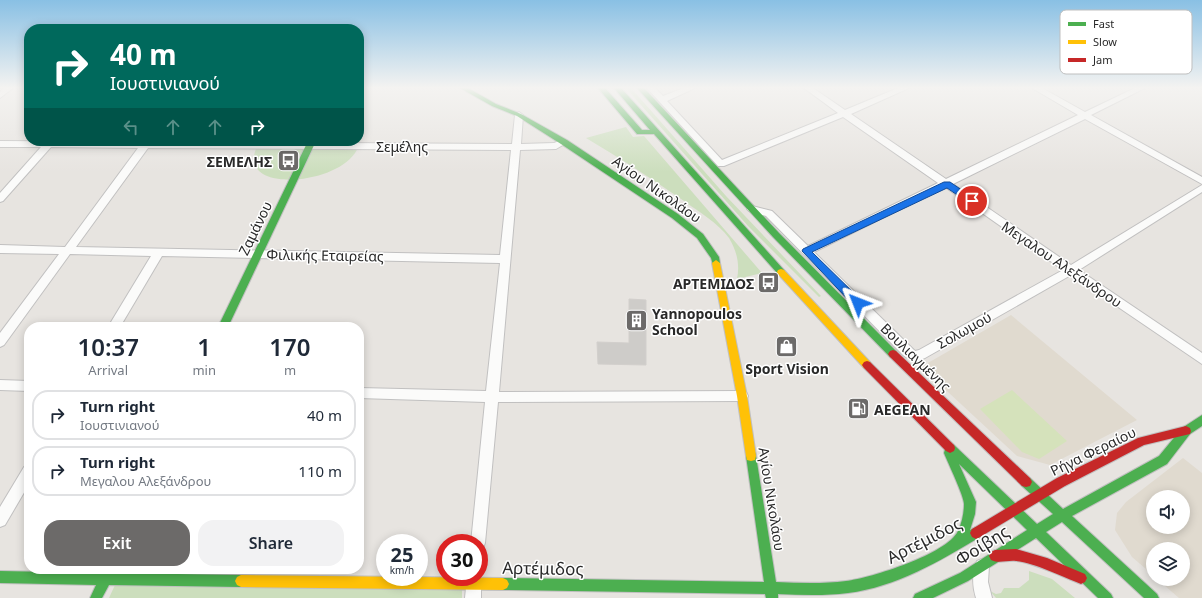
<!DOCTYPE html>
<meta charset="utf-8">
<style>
:root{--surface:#fff;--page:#f2f2f3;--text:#1f2937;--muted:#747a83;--line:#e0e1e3;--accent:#6c6a69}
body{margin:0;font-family:"Noto Sans",sans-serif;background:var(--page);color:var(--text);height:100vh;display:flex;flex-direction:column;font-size:15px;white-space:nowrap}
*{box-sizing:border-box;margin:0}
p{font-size:13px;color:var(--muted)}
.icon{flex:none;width:22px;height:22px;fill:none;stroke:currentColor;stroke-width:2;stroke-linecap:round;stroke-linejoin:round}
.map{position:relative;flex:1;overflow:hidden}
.side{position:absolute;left:24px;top:322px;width:340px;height:252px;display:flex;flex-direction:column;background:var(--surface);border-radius:16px;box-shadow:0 2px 10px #0003}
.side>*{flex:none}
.banner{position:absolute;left:24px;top:24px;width:340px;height:122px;border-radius:16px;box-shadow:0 2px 10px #0003;background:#00695c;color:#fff;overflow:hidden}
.controls{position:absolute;left:1146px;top:490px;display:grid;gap:8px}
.controls a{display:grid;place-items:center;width:44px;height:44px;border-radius:50%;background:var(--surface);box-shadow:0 2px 10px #0003;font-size:20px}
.speed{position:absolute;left:376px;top:534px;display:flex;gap:8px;font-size:20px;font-weight:700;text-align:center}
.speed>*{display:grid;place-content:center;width:52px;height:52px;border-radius:50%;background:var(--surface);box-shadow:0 2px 10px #0003;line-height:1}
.speed small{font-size:10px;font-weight:400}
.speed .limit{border:6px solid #d22;background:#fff;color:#111}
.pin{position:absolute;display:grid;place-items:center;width:34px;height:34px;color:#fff;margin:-17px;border:2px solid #fff;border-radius:50%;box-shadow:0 1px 4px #0007}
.me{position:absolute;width:44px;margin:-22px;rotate:315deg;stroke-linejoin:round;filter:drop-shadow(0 0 3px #0008)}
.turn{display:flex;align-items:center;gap:14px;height:84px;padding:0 20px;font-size:18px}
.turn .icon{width:52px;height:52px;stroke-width:2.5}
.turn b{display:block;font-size:28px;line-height:34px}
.lanes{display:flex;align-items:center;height:38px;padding:0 20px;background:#0003;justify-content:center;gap:20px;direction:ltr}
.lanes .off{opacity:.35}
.eta{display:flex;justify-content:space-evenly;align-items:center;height:68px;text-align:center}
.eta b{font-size:24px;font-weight:600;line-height:28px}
.button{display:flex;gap:8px;margin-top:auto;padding:8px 20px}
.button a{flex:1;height:46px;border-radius:16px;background:var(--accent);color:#fff;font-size:16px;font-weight:600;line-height:46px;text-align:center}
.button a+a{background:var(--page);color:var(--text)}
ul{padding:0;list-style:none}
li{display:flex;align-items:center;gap:12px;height:50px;margin:0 8px 6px;padding:0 12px;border:2px solid var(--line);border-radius:16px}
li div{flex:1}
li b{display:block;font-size:15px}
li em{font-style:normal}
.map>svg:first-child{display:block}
.education{fill:#e0dacf;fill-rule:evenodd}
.green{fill:#ccdebd}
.pitch{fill:#d5e2bb}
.building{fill:#ceccc9;stroke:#d2cfcc}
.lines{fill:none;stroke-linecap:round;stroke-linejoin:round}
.street-casing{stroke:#c1c0c0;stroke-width:2}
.fast-casing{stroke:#c1c0c0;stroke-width:2}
.slow-casing{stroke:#c1c0c0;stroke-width:2}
.jam-casing{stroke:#c1c0c0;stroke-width:2}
.street{fill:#fbfbfa;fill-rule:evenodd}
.fast{fill:#4caf50;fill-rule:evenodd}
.slow{fill:#ffc107;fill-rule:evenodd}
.jam{fill:#c62828;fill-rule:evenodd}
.route{fill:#1a73e8;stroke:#114b97}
.labels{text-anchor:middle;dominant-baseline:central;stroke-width:3;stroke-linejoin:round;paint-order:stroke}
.street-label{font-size:14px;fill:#292929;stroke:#fff}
.poi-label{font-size:14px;font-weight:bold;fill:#292929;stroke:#fff;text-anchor:end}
.near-street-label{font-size:17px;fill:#292929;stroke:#fff}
.key{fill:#fff;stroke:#bfbfbf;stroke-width:1}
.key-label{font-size:11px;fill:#292929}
</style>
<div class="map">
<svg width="1202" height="598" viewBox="0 0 1202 598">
<rect width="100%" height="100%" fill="#e7e4e0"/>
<path class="education" d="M1011,315L1137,420L1050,465L1017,456L921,367Z
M1183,458L1202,473V598H1179L1157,579H1183V549H1153V575L1132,557L1115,530L1117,513L1126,502ZM1153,497H1183V527H1153Z"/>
<path class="green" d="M626,88H631L726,196L821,296L819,297L748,226Z
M626,127L633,137L644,136L762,273L737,279C740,265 737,251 729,238C718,223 699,212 684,201C652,179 620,158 586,138Z
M359,134C362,141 359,147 355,153C331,188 228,193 260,141H359Z
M1029,571L1052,579L1075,598H996L990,591L996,594L1001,593L1004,588H1019L1029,580Z
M115,585L462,590V598H109Z"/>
<path class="pitch" d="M1012,390L1067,441L1039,459L1022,452L980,409Z"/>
<path class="building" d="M629,299L646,300V365L598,364L597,342L629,343Z"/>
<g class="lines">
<defs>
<path id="street" d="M4,88H13L0,98V92Z
M647,88H655L663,96L684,88H695L667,101L722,160L838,113L804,88H813L845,110L898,88H909L851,114L946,179L1078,115L1032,88H1042L1085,112L1135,88H1145L1091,115L1202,177V184L1085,119L953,184L1071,265L1202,185V192L1079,270L1202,353V364L1071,275L925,358C916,362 911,361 903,355L766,216L749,211L747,209L752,206L772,211L808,246L938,183L843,117L724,166H718ZM945,187L1063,270L919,350L915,351L814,252Z
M519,112L523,115L521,144L554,143L564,139L568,142L556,149L520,150L499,392L742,391L746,392L748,396L746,400L742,401L498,402L485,543L483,548L479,550V543H471L485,402L359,398V388L486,391L500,263L162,256L120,327H108L151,256L70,254L4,345L0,347V333L59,254L0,253V245L65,247L138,148L51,147L3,201L0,202V193L41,147H0V141L512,144L515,115ZM148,148L511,150L500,255L76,247Z
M0,380L29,381V391L0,390Z
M29,465V484L5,525L0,527V507L24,467Z
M982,559L987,561L989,566L988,582L992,598H976C972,585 972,573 977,561Z
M479,572L481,577V598H465L467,577H479Z"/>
<path id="fast" d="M460,88H468L496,104L521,114L567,140L678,214L703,234L719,257L720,263L719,265H713L711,258L697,238L672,218L561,144L517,116L492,106Z
M598,88H605L642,130H650L614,88H621L784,270L785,272L784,274H778L654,134H637Z
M637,88H644L779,233L896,351L898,354L896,357L893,358L890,357L773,237Z
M308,141H316L228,327H218Z
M1202,415V426L1190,434L1167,464L1072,516L1157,594L1159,598H1144L1062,522L1046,532L1111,594L1113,598H1098L1036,538L968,581L933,598H913L915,594L960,573L1027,530L959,464L976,502L975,514L970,530L976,527L980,529L982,533L980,537C940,561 896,587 848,593C825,596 801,595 778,594V598H766L765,594L503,590L499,588L497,584L499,580L503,578L764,582L746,456L747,452L751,451L755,452L756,456L776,582C799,583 823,584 846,581C871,578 947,554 958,531C962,523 964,512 964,504C964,496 948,463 944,453L946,445L950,443L954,445L1037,524L1053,514L1022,486L1020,482L1022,478L1026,477L1030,478L1063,509L1159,456L1182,428Z
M104,569H114V573L241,575L245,577L247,581L245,585L241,587L109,585L102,598H90L96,585L0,583V571L102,573Z"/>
<path id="slow" d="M716,260L720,263L747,396L756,456L755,460L751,461L747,460L746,456L737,396L712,263Z
M781,269L784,270L870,362L872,365L870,368L867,369L864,368L778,274L777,272L778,270Z
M241,575L503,578L507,580L509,584L507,588L503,590L241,587L237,585L235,581L237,577Z"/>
<path id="jam" d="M893,350L896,351L1030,478L1032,482L1030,486L1026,487L1022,486L890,357L888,354L890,351Z
M867,361L870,362L954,445L955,448L954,451L950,453L946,451L864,368L862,365L864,362Z
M1186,426L1190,428L1191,431L1190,434L1144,445L1065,486L980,537L976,539L972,537L970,533L972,529L1057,478L1138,438Z
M1016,549L1047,558L1085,574L1087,578L1085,582L1081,584C1063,577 1035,563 1016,561C1007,560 999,564 991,560L989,556L991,552L995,550Z"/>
</defs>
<use href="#street" class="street-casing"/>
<use href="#fast" class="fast-casing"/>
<use href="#slow" class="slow-casing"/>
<use href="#jam" class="jam-casing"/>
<use href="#street" class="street"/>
<use href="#fast" class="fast"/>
<use href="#slow" class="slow"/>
<use href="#jam" class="jam"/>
</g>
<linearGradient id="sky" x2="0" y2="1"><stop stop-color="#89c0e4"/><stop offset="0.51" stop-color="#f4f3f1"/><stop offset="1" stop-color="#f4f3f1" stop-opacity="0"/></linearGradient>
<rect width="1202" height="172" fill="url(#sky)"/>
<path class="route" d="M944,182H950L975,199V203H969L947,188L812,252L861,300V306H854L802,251L803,249Z"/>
<defs>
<symbol id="bus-square" viewBox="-11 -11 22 22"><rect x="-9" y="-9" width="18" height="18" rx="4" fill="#6c6a69" stroke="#fff"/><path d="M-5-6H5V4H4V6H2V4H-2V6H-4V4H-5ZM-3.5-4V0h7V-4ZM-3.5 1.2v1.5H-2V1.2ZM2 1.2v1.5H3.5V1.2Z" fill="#fff"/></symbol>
<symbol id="building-square" viewBox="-11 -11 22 22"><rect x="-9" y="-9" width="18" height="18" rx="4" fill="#6c6a69" stroke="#fff"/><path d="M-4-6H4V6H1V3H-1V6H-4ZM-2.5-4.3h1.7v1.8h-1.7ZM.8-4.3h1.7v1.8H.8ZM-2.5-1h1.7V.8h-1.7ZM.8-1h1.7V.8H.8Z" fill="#fff"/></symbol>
<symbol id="shop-square" viewBox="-11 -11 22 22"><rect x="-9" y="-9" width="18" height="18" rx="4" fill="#6c6a69" stroke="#fff"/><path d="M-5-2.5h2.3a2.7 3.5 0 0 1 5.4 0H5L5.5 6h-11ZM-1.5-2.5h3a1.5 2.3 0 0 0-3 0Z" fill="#fff"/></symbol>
<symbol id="fuel-square" viewBox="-11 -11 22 22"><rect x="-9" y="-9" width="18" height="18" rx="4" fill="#6c6a69" stroke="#fff"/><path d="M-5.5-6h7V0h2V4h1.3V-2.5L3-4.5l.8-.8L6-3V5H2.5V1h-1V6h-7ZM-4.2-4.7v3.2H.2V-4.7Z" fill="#fff"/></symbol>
</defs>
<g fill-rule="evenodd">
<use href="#bus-square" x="276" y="148" width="25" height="25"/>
<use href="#bus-square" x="756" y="270" width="25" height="25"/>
<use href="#building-square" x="624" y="308" width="25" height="25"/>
<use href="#shop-square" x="774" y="334" width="25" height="25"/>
<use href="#fuel-square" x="846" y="396" width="25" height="25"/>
</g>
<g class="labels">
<g class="street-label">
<text x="402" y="146">Σεμέλης</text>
<text transform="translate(657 189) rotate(35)">Αγίου Νικολάου</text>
<text transform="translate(255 228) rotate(-64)">Ζαμάνου</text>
<text transform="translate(325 255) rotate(1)">Φιλικής Εταιρείας</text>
<text transform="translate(1062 264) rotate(34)">Μεγαλου Αλεξάνδρου</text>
<text transform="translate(964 330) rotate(-29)">Σολωμού</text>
<text transform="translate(916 357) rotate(44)">Βουλιαγμένης</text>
<text transform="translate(1093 451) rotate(-26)">Ρήγα Φεραίου</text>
<text transform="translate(772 499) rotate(81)">Αγίου Νικολάου</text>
</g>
<g class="poi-label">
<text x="272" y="161">ΣΕΜΕΛΗΣ</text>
<text x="754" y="283">ΑΡΤΕΜΙΔΟΣ</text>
<text x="652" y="313" text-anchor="start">Yannopoulos<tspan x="652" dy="16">School</tspan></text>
<text x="787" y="368" text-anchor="middle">Sport Vision</text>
<text x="874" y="409" text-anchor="start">AEGEAN</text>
</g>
<g class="near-street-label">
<text transform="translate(924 540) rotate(-27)">Αρτέμιδος</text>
<text transform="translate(982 545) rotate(-32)">Φοίβης</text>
<text transform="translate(543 568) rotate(1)">Αρτέμιδος</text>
</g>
</g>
<rect x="1060" y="10" width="132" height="64" rx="6" class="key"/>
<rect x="1068" y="22" width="18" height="4" fill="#4caf50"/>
<rect x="1068" y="40" width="18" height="4" fill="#ffc107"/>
<rect x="1068" y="58" width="18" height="4" fill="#c62828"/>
<g class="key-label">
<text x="1093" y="28">Fast</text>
<text x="1093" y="46">Slow</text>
<text x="1093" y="64">Jam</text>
</g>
</svg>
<div class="controls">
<a><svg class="icon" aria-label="sound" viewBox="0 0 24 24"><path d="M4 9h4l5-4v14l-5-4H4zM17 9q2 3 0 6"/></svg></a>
<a><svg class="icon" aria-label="layers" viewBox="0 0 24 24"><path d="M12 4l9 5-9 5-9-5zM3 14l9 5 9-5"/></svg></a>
</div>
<div class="speed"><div>25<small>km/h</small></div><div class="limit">30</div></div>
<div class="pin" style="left:972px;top:201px;background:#d93025"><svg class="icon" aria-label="arrive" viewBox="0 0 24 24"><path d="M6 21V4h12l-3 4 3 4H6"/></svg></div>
<svg class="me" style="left:858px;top:303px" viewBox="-20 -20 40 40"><path d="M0-17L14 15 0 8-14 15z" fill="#1a73e8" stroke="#fff" stroke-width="4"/></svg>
<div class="banner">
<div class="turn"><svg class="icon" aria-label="right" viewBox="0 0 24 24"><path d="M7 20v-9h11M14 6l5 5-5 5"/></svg><div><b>40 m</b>Ιουστινιανού</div></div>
<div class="lanes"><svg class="icon off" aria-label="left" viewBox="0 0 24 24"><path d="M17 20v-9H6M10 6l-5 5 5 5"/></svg><svg class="icon off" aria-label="ahead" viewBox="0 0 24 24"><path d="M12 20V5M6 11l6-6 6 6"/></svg><svg class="icon off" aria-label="ahead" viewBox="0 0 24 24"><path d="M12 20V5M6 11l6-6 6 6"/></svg><svg class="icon" aria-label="right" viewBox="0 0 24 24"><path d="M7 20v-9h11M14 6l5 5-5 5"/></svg></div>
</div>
<section class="side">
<div class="eta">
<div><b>10:37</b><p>Arrival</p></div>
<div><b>1</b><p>min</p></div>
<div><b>170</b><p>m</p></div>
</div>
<ul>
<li><svg class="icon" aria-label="right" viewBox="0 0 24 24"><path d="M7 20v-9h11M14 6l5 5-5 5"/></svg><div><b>Turn right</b><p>Ιουστινιανού</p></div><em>40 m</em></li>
<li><svg class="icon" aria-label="right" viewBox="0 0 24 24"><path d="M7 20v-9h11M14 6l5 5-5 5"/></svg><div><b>Turn right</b><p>Μεγαλου Αλεξάνδρου</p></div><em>110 m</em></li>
</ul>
<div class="button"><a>Exit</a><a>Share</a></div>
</section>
</div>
